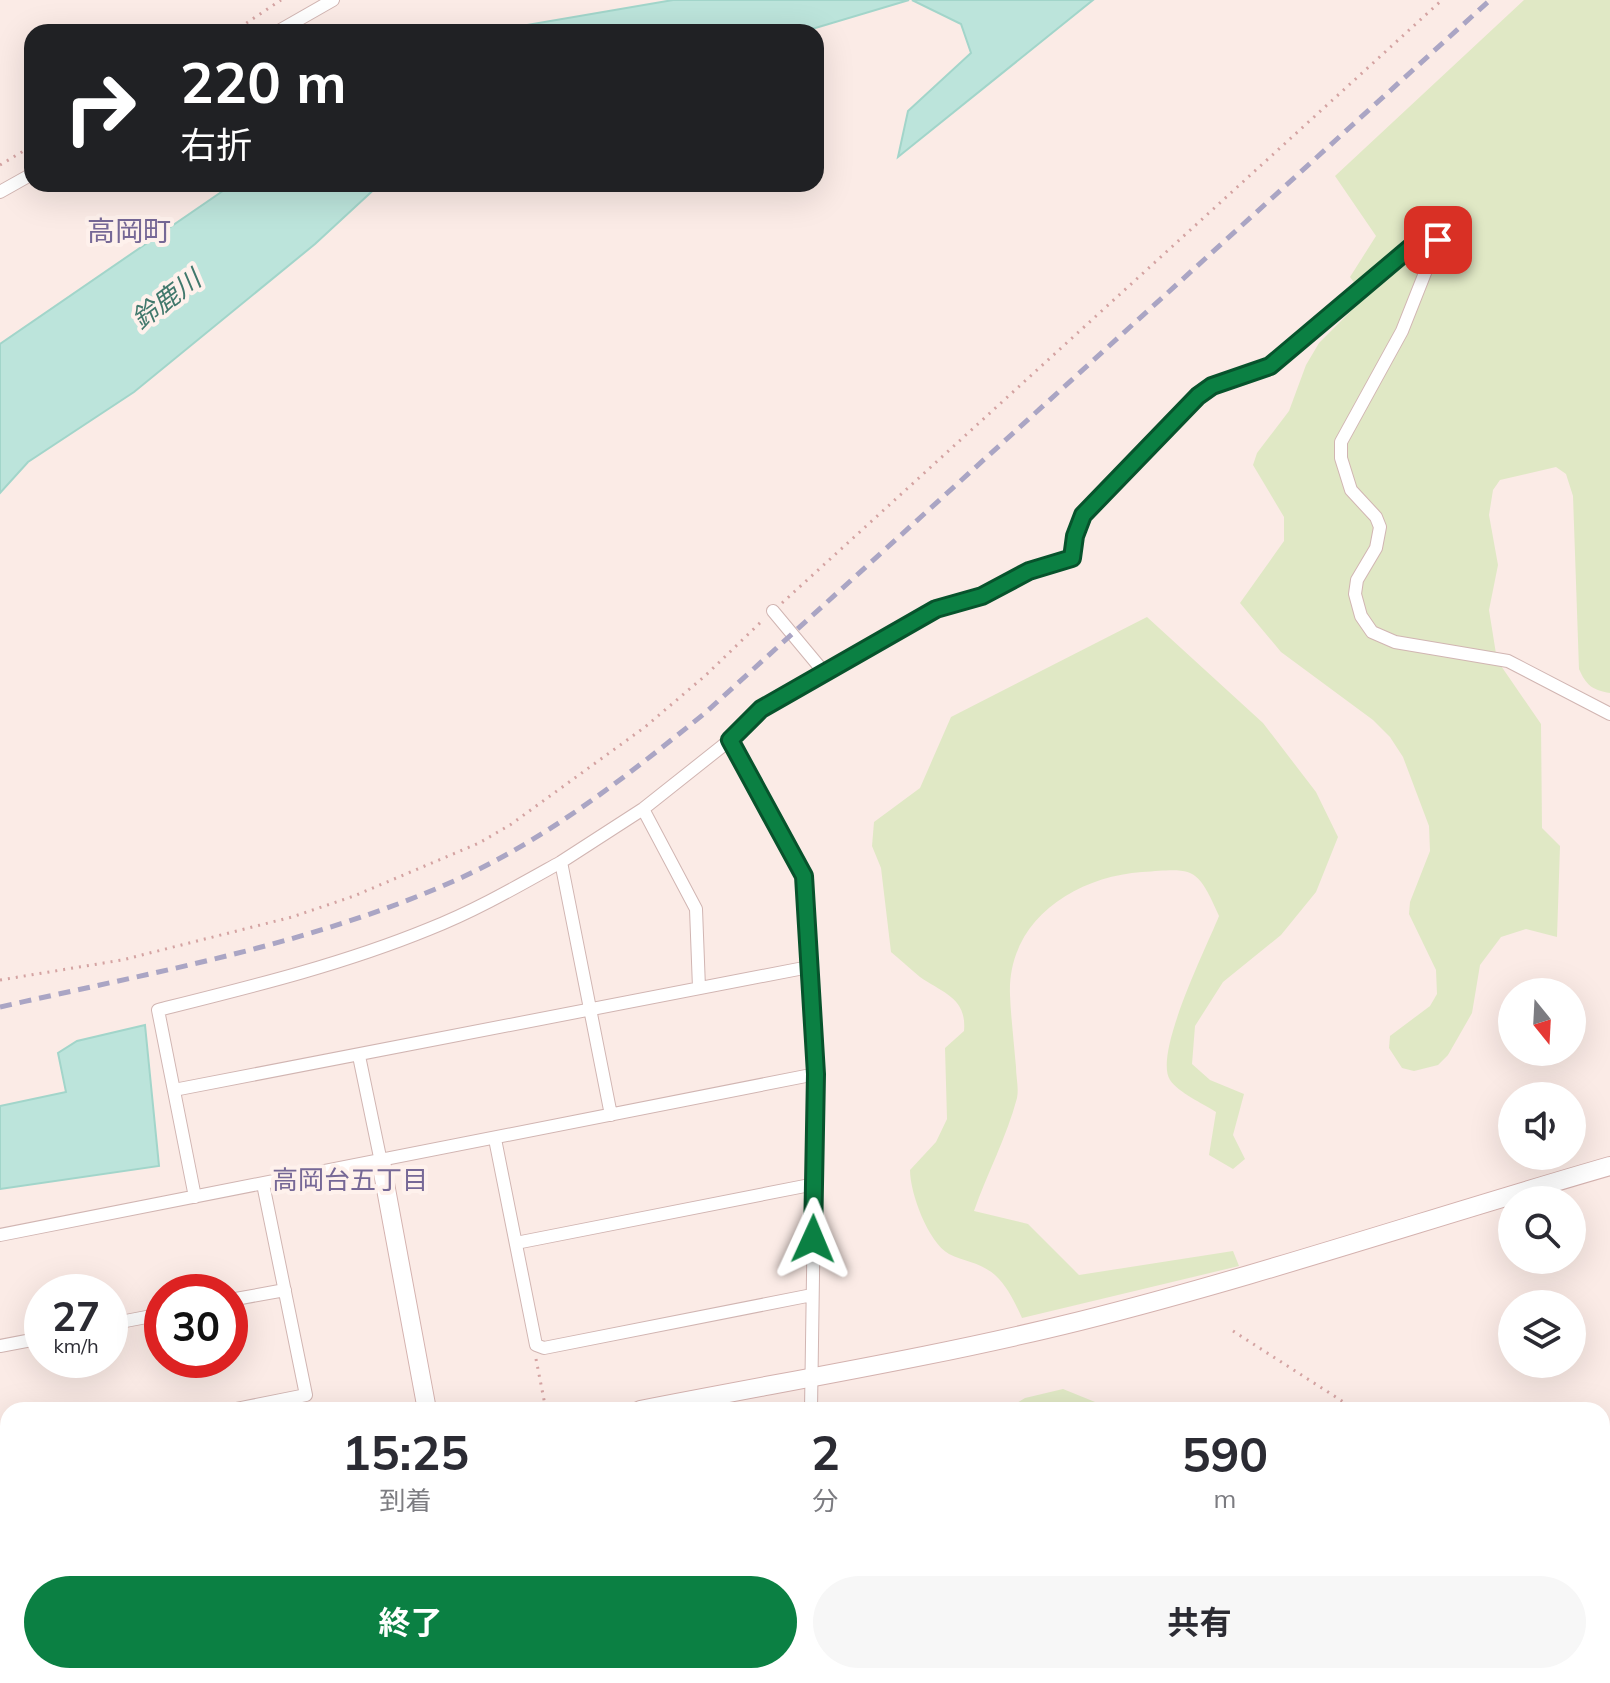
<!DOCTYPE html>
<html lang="ja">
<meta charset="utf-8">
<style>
:root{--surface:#fff;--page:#f7f7f7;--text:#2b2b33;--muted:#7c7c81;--accent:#0b8043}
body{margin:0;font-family:Mulish,"Noto Sans JP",sans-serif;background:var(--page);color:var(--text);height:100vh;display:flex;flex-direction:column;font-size:30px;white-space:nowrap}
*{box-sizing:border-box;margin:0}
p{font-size:26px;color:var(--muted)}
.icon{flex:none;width:44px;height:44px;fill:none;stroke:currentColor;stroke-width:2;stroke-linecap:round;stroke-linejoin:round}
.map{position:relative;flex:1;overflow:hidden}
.drawer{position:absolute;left:0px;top:1402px;width:1610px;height:282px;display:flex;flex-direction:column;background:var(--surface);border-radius:24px 24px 0 0;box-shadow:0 8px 32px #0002}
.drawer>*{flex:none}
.guide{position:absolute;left:24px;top:24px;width:800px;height:168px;border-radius:24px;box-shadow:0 8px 32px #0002;background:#202124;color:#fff;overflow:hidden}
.needle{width:52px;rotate:162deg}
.fabs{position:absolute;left:1498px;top:978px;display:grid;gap:16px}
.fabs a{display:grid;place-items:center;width:88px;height:88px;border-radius:50%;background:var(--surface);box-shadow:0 8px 32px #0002;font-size:40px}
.speed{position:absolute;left:24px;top:1274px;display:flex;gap:16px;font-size:40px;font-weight:700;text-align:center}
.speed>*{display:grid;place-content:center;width:104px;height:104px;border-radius:50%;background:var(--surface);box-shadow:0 8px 32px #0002;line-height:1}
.speed small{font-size:20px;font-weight:400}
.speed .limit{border:12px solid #d22;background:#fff;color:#111}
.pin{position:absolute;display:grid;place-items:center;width:68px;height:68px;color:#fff;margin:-34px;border-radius:16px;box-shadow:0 4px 12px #0006}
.me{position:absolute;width:88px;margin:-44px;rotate:1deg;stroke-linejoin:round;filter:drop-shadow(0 0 6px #0008)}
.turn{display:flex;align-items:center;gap:28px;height:168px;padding:0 24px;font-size:36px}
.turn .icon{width:104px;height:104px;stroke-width:2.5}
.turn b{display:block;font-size:56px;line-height:68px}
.eta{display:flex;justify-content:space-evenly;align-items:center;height:136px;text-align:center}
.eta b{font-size:48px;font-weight:700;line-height:56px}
.button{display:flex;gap:16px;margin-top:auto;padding:16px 24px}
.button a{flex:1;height:92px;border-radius:48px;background:var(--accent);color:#fff;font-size:32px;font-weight:700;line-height:92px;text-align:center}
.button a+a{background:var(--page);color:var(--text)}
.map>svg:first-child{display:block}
.education{fill:#e8e3f7}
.green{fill:#e0e8c5}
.water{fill:#bce4db;stroke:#a2d5ca;stroke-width:2}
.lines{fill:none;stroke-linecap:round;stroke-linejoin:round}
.street-casing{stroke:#d1b5b2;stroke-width:14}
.secondary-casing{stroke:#d4b2af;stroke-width:20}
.path{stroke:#d4a3a2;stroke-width:3;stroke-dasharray:2 6;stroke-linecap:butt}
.street{stroke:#fff;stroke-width:12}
.secondary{stroke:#fff;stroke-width:18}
.rail{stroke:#aaa5c4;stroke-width:5;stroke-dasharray:12 8;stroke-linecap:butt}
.route-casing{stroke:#07532c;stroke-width:20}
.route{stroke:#0b8043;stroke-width:14}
.labels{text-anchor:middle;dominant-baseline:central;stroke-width:8;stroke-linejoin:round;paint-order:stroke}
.water-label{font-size:26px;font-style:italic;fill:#41786c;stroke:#fef1ec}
.neighbourhood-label{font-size:26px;fill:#766896;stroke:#fef1ec}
.quarter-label{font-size:28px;fill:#766896;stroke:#fef1ec}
</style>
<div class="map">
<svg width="1610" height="1683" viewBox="0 0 1610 1683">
<rect width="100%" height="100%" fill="#fbebe6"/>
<path class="education" d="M1258,1676H1411L1414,1682L1243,1683Z"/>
<path class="green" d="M1524,0H1610V693C1592,690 1586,685 1579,669L1573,496L1566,474L1556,467L1500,480L1493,490L1489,515L1498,565L1489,610L1497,660L1541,724L1542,828L1560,846L1557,937L1526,929L1501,937L1480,965L1472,1013L1448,1055L1438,1065L1414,1071L1402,1068L1389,1048L1390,1036L1430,1006L1437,994L1436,970L1409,914L1410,902L1430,851L1429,826L1403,757L1390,737L1373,720L1281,652L1240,603L1284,541V517L1253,465L1257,453L1289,411L1306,365L1319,343L1365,297L1350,277L1376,236L1335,176Z
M1147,617L1263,723L1316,792L1338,837L1316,892L1281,935L1223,982L1195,1026L1192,1064L1210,1080L1244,1094L1233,1135L1245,1159L1233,1169L1209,1155L1216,1112C1202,1103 1179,1093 1170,1080C1153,1054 1207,946 1219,916C1197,866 1194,868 1142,872C1074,877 1007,921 1010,995C1011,1019 1014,1043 1016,1067C1016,1077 1019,1088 1017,1098C1007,1136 987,1174 974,1211L1028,1224L1079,1275L1233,1251L1239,1266L1022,1318C1015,1303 1008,1287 995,1275C980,1262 965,1262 949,1254C928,1242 910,1193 910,1170L936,1142L947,1119L945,1048L964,1031C967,998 943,993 920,977C910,969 901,960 891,952L881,868L872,846L874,822L920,788L951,717Z
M1063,1389L1100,1404L1105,1410H1005L1025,1398Z
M609,1676H843L844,1683H610Z"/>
<path class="water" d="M673,0H909L802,32H486Z
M912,0H1093L898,157L908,111L971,53L961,24Z
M233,184H380L315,244L134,392L28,462L0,493V344Z
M145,1025L159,1166L0,1189V1106L66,1092L58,1053L77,1041Z"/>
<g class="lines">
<defs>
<path id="street" d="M277,32L333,0
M0,192L32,174
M773,611L823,671
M730,740L761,709L936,609L982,596L1029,571L1072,558L1075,536L1083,515L1198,396L1212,386L1270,366L1430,231L1438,240L1402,331L1341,442V458L1351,490L1376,517L1380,527L1376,548L1357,580L1355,594L1361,616L1372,632L1395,642L1508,661L1610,714
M643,809L696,909L699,988
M561,862L643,809L730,740L804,876L809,967
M359,1056L381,1162
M174,1090L809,967L816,1074L811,1410
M495,1139L536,1345L544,1348L812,1295
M195,1197L158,1010C250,987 341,965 429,929C475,911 518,886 561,862L611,1115
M0,1235L816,1074
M516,1243L815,1184
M230,1300L285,1290
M110,1324L162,1314
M0,1346L42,1338
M231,1410L306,1395L263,1184
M0,1456L8,1455
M0,1618L8,1616
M75,1676L76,1683
M361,1676L363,1683
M601,1676L602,1683
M852,1676L853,1683
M240,1683L267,1676"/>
<path id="secondary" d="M381,1162L427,1410
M640,1410C787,1381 935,1357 1080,1321C1259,1276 1433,1217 1610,1166
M0,1537L8,1535
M1602,1574L1610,1575
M479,1676L480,1683
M1211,1683L1231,1676"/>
</defs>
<use href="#street" class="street-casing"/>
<use href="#secondary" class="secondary-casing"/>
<path class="path" d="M233,32L281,0
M0,165L32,146
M782,603L1442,0
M0,980L122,960L292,917L354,896L479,843L510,825L645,727L706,675L764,619
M1233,1331L1356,1410
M536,1359L546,1410
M319,1676L321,1683
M682,1676L684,1683
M746,1676L748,1683
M782,1683L815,1676"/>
<use href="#street" class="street"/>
<use href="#secondary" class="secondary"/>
<path class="rail" d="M0,1007C154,972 310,945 454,881C546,840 627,776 705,713L1490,0"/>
</g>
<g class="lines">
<defs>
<path id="route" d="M813,1239L816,1074L804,876L730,740L761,709L936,609L982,596L1029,571L1072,558L1075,536L1083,515L1198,396L1212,386L1270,366L1430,231L1438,240"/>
</defs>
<use href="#route" class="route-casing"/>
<use href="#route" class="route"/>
</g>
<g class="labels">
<g class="water-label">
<text transform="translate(166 299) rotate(-37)">鈴鹿川</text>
</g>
<g class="neighbourhood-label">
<text x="350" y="1179">高岡台五丁目</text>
</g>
<g class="quarter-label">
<text x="129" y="230">高岡町</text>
</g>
</g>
</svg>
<div class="fabs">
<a><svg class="needle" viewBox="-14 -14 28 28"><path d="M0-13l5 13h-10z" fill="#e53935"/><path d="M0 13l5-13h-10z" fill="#7c7c81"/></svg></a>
<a><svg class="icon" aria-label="sound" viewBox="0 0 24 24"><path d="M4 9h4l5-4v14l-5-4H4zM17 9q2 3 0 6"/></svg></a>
<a><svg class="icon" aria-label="search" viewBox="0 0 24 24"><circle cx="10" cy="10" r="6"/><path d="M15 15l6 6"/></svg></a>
<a><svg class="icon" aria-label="layers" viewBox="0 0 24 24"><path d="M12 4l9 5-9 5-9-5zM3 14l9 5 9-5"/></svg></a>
</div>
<div class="speed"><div>27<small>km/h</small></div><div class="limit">30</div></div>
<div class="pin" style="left:1438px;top:240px;background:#d93025"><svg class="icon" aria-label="arrive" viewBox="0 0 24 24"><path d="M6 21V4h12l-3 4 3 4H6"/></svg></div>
<svg class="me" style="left:813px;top:1239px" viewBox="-20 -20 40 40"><path d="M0-17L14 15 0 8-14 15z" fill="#0b8043" stroke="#fff" stroke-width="4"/></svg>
<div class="guide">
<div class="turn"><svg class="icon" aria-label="right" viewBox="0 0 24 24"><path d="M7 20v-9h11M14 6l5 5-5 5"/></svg><div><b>220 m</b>右折</div></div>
</div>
<section class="drawer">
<div class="eta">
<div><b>15:25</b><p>到着</p></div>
<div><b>2</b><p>分</p></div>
<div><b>590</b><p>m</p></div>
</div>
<div class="button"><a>終了</a><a>共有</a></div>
</section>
</div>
